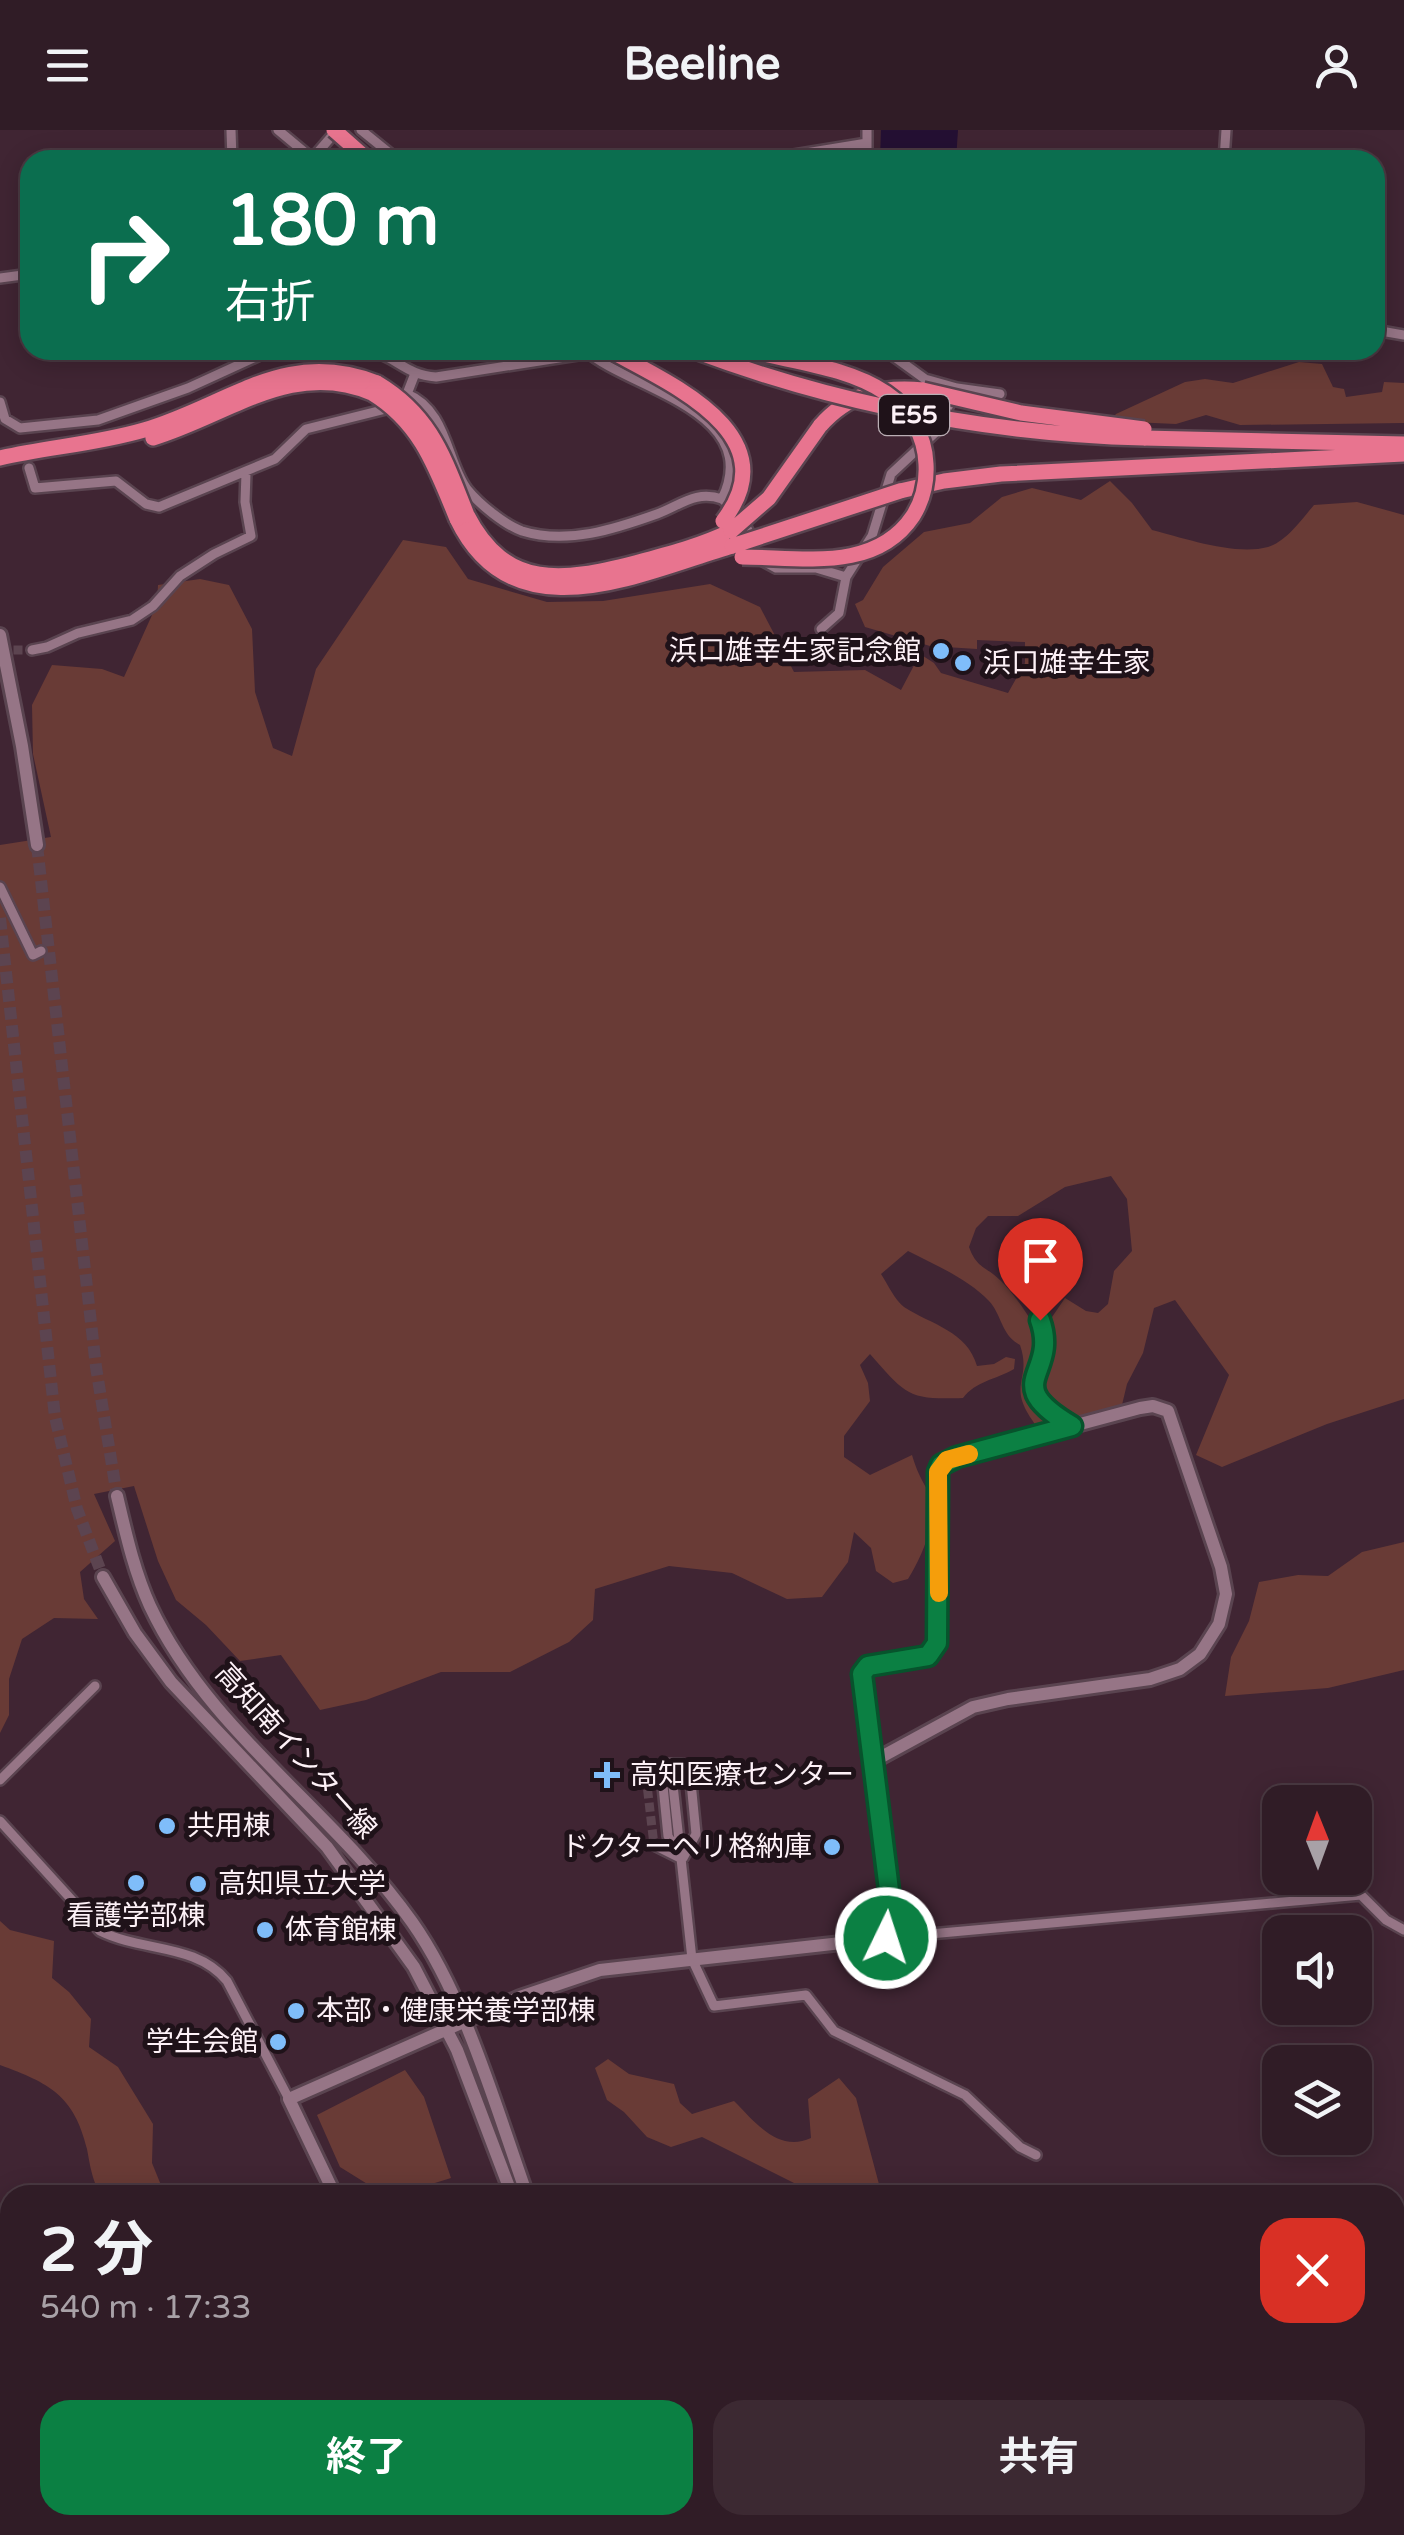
<!DOCTYPE html>
<html lang="ja">
<meta charset="utf-8">
<style>
:root{--surface:#301c26;--page:#3c2932;--text:#f1f3f6;--muted:#a8a1a7;--line:#4b3a43;--accent:#0b8043}
body{margin:0;font-family:"Varela Round","Noto Sans JP",sans-serif;background:var(--page);color:var(--text);height:100vh;display:flex;flex-direction:column;font-size:38px;white-space:nowrap}
*{box-sizing:border-box;margin:0}
p{font-size:32px;color:var(--muted)}
.icon{flex:none;width:55px;height:55px;fill:none;stroke:currentColor;stroke-width:2;stroke-linecap:round;stroke-linejoin:round}
.map{position:relative;flex:1;overflow:hidden}
.drawer{position:absolute;left:0px;top:2055px;width:1405px;height:350px;display:flex;flex-direction:column;background:var(--surface);border-radius:30px 30px 0 0;box-shadow:0 5px 25px #0003,0 0 0 2px var(--line)}
.drawer>*{flex:none}
.banner{position:absolute;left:20px;top:20px;width:1365px;height:210px;border-radius:30px;box-shadow:0 5px 25px #0003,0 0 0 2px var(--line);background:#0b6e4f;color:#fff;overflow:hidden}
.needle{width:65px;rotate:359deg}
.buttons{position:absolute;left:1262px;top:1655px;display:grid;gap:20px}
.buttons a{display:grid;place-items:center;width:110px;height:110px;border-radius:20px;background:var(--surface);box-shadow:0 5px 25px #0003,0 0 0 2px var(--line);font-size:50px}
.pin{position:absolute;display:grid;place-items:center;width:85px;height:85px;color:#fff;margin:-102px -42px;border-radius:50% 50% 50% 0;rotate:-45deg;box-shadow:0 0 10px #0007}
.pin .icon{rotate:45deg}
.me{position:absolute;width:110px;margin:-55px;rotate:4deg;stroke-linejoin:round;filter:drop-shadow(0 0 8px #0008)}
.turn{display:flex;align-items:center;gap:35px;height:210px;padding:0 40px;font-size:45px}
.turn .icon{width:130px;height:130px;stroke-width:2.5}
.turn b{display:block;font-size:70px;line-height:85px}
.round{display:grid;place-items:center;flex:none;width:105px;height:105px;border-radius:30px;background:var(--page)}
.headline{display:flex;align-items:center;justify-content:space-between;height:170px;padding:0 40px}
h1{font-size:60px;font-weight:700;line-height:75px}
.action{display:flex;gap:20px;margin-top:auto;padding:20px 40px}
.action a{flex:1;height:115px;border-radius:30px;background:var(--accent);color:#fff;font-size:40px;font-weight:700;line-height:115px;text-align:center}
.action a+a{background:var(--page);color:var(--text)}
header{display:flex;justify-content:space-between;align-items:center;height:130px;padding:0 40px;background:var(--surface);font-size:45px;font-weight:700}
.map>svg:first-child{display:block}
.green{fill:#693b36}
.water{fill:#241033}
.lines{fill:none;stroke-linecap:round;stroke-linejoin:round}
.river{stroke:#241033;stroke-width:18}
.street-tunnel{stroke:#5c4450;stroke-width:9;stroke-dasharray:9 4.5;stroke-linecap:butt}
.secondary-tunnel{stroke:#5c4450;stroke-width:12;stroke-dasharray:12 6;stroke-linecap:butt}
.street-casing{stroke:#5a4450;stroke-width:14}
.secondary-casing{stroke:#5a4450;stroke-width:18}
.highway-casing{stroke:#5a4450;stroke-width:20}
.street{stroke:#967586;stroke-width:9}
.secondary{stroke:#967586;stroke-width:12}
.highway{stroke:#e8748f;stroke-width:15}
.highway-bridge-casing{stroke:#5a4450;stroke-width:20;stroke-linecap:butt}
.highway-bridge{stroke:#e8748f;stroke-width:15}
.route-casing{stroke:#07532c;stroke-width:25}
.route{stroke:#0b8043;stroke-width:18}
.slow{stroke:#f59e0b;stroke-width:18}
.poi-dot{fill:#7fbdfa;stroke:#1f1219;stroke-width:4}
.labels{text-anchor:middle;dominant-baseline:central;stroke-width:10;stroke-linejoin:round;paint-order:stroke}
.shield{fill:#1f1219;stroke:#baaeb4;stroke-width:2.5}
.shield-label{font-size:25px;font-weight:bold;fill:#fdf1f7}
.poi-label{font-size:28px;fill:#fdf1f7;stroke:#1f1219;text-anchor:start}
.street-label{font-size:28px;fill:#fdf1f7;stroke:#1f1219}
</style>
<header><svg class="icon" aria-label="menu" viewBox="0 0 24 24"><path d="M4 6h16M4 12h16M4 18h16"/></svg>Beeline<svg class="icon" aria-label="person" viewBox="0 0 24 24"><circle cx="12" cy="8" r="4"/><path d="M4 21q1-7 8-7t8 7"/></svg></header>
<div class="map">
<svg width="1404" height="2405" viewBox="0 0 1404 2405">
<rect width="100%" height="100%" fill="#402533"/>
<path class="green" d="M1299,232L1322,234L1333,257L1344,259L1346,267L1382,262L1384,252L1404,253V293L1240,295L1206,285L1176,294L1110,291L1116,284L1185,252L1205,249L1233,253Z
M1110,351L1132,373L1152,400C1184,408 1235,426 1268,417C1287,411 1302,389 1314,375L1357,372L1404,385V1269L1327,1294L1222,1337L1196,1325L1229,1245L1175,1170L1154,1178L1143,1223L1127,1254L1121,1279C1083,1289 1071,1294 1042,1264L1040,1246L1050,1224V1190L1065,1168L1086,1181L1098,1183L1108,1174L1114,1141L1132,1121L1127,1069L1111,1046L1065,1057L1018,1086H988L976,1098L969,1117C977,1139 986,1136 1001,1151C1012,1162 1027,1182 1034,1196C1055,1237 996,1247 1056,1293L1039,1299C1003,1254 1033,1253 1020,1215C1001,1205 1002,1185 989,1171C967,1148 935,1135 908,1121L881,1144C888,1155 895,1170 904,1177C932,1195 967,1201 977,1236L994,1234L1006,1227L1015,1229L1014,1239C995,1250 976,1251 963,1268C908,1270 906,1265 870,1224L860,1235L868,1253L870,1271L844,1306V1327L870,1345L912,1325C916,1339 921,1349 928,1361C941,1386 921,1428 908,1449L893,1453L876,1441L871,1418L854,1402L848,1432L822,1467L787,1469L732,1443L669,1436L595,1459L593,1490L569,1512L510,1542H441L366,1570L320,1580L281,1525L240,1531L206,1495L176,1470L158,1431L134,1356L94,1364L115,1411L80,1442L84,1469L98,1489L54,1488L22,1509L9,1549V1585L0,1603V715L51,707L33,624L32,575L52,535L102,539L124,547L157,474L158,455L200,449L229,455L252,499L255,562L273,618L292,626L316,539L403,410L446,417L468,449L547,472L603,471L710,454L760,477L794,542L865,540L901,560L920,524L934,533L941,543L1008,563L1025,533V512L977,510V519L930,516L865,497L855,474L863,470L883,437L924,402L970,393L1002,367L1032,358L1081,370Z
M1404,1412V1540L1328,1558L1225,1566L1231,1527L1249,1491L1259,1452L1298,1445L1328,1446L1362,1422Z
M0,1791L10,1800L54,1811L52,1848L69,1862L91,1889L89,1917L118,1937L153,1994L152,2033L165,2065H101C92,2051 90,2035 87,2019C74,1965 49,1953 0,1935Z
M608,1929L629,1944L674,1954L680,1973L692,1984L734,1971C755,1992 778,2023 811,2008L808,1969L839,1948L856,1968L880,2058L876,2063L818,2065L702,2007L671,2017L647,2007L624,1982L607,1970L595,1938Z
M405,1940L424,1967L451,2048L396,2065H385L340,2037L317,1985Z
M519,2395H632L638,2405H528Z
M697,2395H953L960,2405H702Z"/>
<path class="water" d="M881,0H958L956,30H880Z"/>
<g class="lines">
<path class="river" d="M111,2399V2395"/>
<path class="street-tunnel" d="M0,520H32
M646,1646L654,1715"/>
<path class="secondary-tunnel" d="M37,715L96,1237L117,1366
M0,788L55,1287L77,1379L103,1447"/>
<defs>
<path id="street" d="M231,0L232,30
M278,0L314,30
M361,0L398,30
M312,29L337,0
M763,30L867,13
M867,30V0
M1224,30L1226,0
M0,148L30,144
M1375,200L1404,205
M370,220C398,228 406,245 436,247L610,220
M585,220C628,259 765,280 722,369L740,384L754,413
M885,220L925,249L957,258L1000,264
M407,264C447,280 447,333 467,359C479,374 505,395 522,401C567,415 615,399 657,384C681,375 696,360 722,369
M0,272L5,289L20,298L98,290L188,258L271,220
M29,338L35,358L116,351L146,374L159,377L275,329L306,299L390,278L407,264L414,246
M763,431L776,438H816L846,447L839,483L821,499
M846,447L872,406L891,344L936,302L957,258
M32,520L47,517L78,503L132,490L153,476L180,446L214,424L251,406L245,372L246,343
M0,757L33,825L41,821
M1040,1190C1060,1246 997,1251 1072,1296
M666,1634L662,1646L668,1706L681,1727
M678,1634L672,1646L692,1829L714,1876L806,1865L834,1901L965,1965L1020,2017L1036,2025
M646,1646L661,1634H682L690,1642L696,1704L683,1728
M0,1650L95,1556
M0,1691L100,1801C142,1822 196,1813 227,1851L289,1969
M654,1715L680,1728
M886,1808L1361,1765L1386,1790L1404,1800
M1019,2395L1024,2405"/>
<path id="secondary" d="M0,505L22,616L37,715
M117,1366C126,1404 134,1441 150,1476C209,1602 333,1680 412,1792C465,1867 496,1978 527,2065
M103,1447L135,1503L171,1552L327,1717L414,1837L457,1920L512,2065
M335,2065L289,1969L520,1867L600,1840L886,1808L893,1796L892,1784L862,1544L868,1536L929,1525L937,1513L938,1354L941,1335L957,1327L1140,1278L1153,1276L1168,1281L1221,1437L1226,1464L1219,1494L1200,1524L1180,1539L1150,1549L1008,1569L973,1577L872,1632
M0,2389H10
M410,2395L415,2405
M652,2395L657,2405
M669,2395L674,2405"/>
<path id="highway" d="M820,296C848,264 881,256 923,260
M153,308C229,285 292,229 372,263
M1144,308L1404,314
M0,328C48,317 96,314 144,300C229,275 285,217 377,253
M900,361L944,351L1001,344L1404,324
M467,385C506,461 564,451 635,433C668,424 700,416 731,401
M457,389C513,506 638,444 732,416"/>
</defs>
<use href="#street" class="street-casing"/>
<use href="#secondary" class="secondary-casing"/>
<use href="#highway" class="highway-casing"/>
<use href="#street" class="street"/>
<use href="#secondary" class="secondary"/>
<use href="#highway" class="highway"/>
<defs>
<path id="highway-bridge" d="M334,0L368,30
M609,220C670,254 790,304 723,391
M692,220C839,275 987,304 1144,308
M377,253C432,286 444,328 467,385
M923,260L1021,283L1144,299
M372,263C421,293 436,338 457,389
M731,401L769,368L820,296
M732,416L900,361
M742,427C800,427 875,443 913,386C923,370 927,352 926,334C925,306 910,279 886,263C848,237 792,232 747,220"/>
</defs>
<use href="#highway-bridge" class="highway-bridge-casing"/>
<use href="#highway-bridge" class="highway-bridge"/>
</g>
<g class="lines">
<defs>
<path id="route" d="M886,1808L893,1796L892,1784L862,1544L868,1536L928,1526L937,1513L938,1342L941,1335L957,1327L1072,1296C997,1251 1060,1246 1040,1190"/>
</defs>
<use href="#route" class="route-casing"/>
<use href="#route" class="route"/>
<path class="slow" d="M939,1463L938,1342L947,1330L969,1324"/>
</g>
<g class="poi-dot">
<circle cx="941" cy="521" r="10"/>
<circle cx="963" cy="533" r="10"/>
<path d="M602 1630h10v10h10v10h-10v10h-10v-10h-10v-10h10z"/>
<circle cx="167" cy="1696" r="10"/>
<circle cx="832" cy="1717" r="10"/>
<circle cx="136" cy="1753" r="10"/>
<circle cx="198" cy="1754" r="10"/>
<circle cx="265" cy="1800" r="10"/>
<circle cx="296" cy="1881" r="10"/>
<circle cx="278" cy="1912" r="10"/>
</g>
<g class="labels">
<rect class="shield" x="879" y="265" width="70" height="40" rx="8"/>
<g class="shield-label">
<text x="914" y="285">E55</text>
</g>
<g class="poi-label">
<text x="921" y="521" text-anchor="end">浜口雄幸生家記念館</text>
<text x="983" y="533">浜口雄幸生家</text>
<text x="630" y="1645">高知医療センター</text>
<text x="187" y="1696">共用棟</text>
<text x="812" y="1717" text-anchor="end">ドクターヘリ格納庫</text>
<text x="218" y="1754">高知県立大学</text>
<text x="136" y="1786" text-anchor="middle">看護学部棟</text>
<text x="285" y="1800">体育館棟</text>
<text x="316" y="1881">本部・健康栄養学部棟</text>
<text x="258" y="1912" text-anchor="end">学生会館</text>
</g>
<g class="street-label">
<text transform="translate(296 1621) rotate(48)">高知南インター線</text>
</g>
</g>
</svg>
<div class="buttons">
<a><svg class="needle" viewBox="-14 -14 28 28"><path d="M0-13l5 13h-10z" fill="#e53935"/><path d="M0 13l5-13h-10z" fill="#a8a1a7"/></svg></a>
<a><svg class="icon" aria-label="sound" viewBox="0 0 24 24"><path d="M4 9h4l5-4v14l-5-4H4zM17 9q2 3 0 6"/></svg></a>
<a><svg class="icon" aria-label="layers" viewBox="0 0 24 24"><path d="M12 4l9 5-9 5-9-5zM3 14l9 5 9-5"/></svg></a>
</div>
<div class="pin" style="left:1040px;top:1190px;background:#d93025"><svg class="icon" aria-label="arrive" viewBox="0 0 24 24"><path d="M6 21V4h12l-3 4 3 4H6"/></svg></div>
<svg class="me" style="left:886px;top:1808px" viewBox="-20 -20 40 40"><circle r="17" fill="#0b8043" stroke="#fff" stroke-width="3"/><path d="M0-11L8 9 0 5-8 9z" fill="#fff"/></svg>
<div class="banner">
<div class="turn"><svg class="icon" aria-label="right" viewBox="0 0 24 24"><path d="M7 20v-9h11M14 6l5 5-5 5"/></svg><div><b>180 m</b>右折</div></div>
</div>
<section class="drawer">
<div class="headline"><div><h1>2 分</h1><p>540 m · 17:33</p></div><a class="round" style="background:#d93025;color:#fff"><svg class="icon" aria-label="close" viewBox="0 0 24 24"><path d="M6 6l12 12M18 6L6 18"/></svg></a></div>
<div class="action"><a>終了</a><a>共有</a></div>
</section>
</div>
